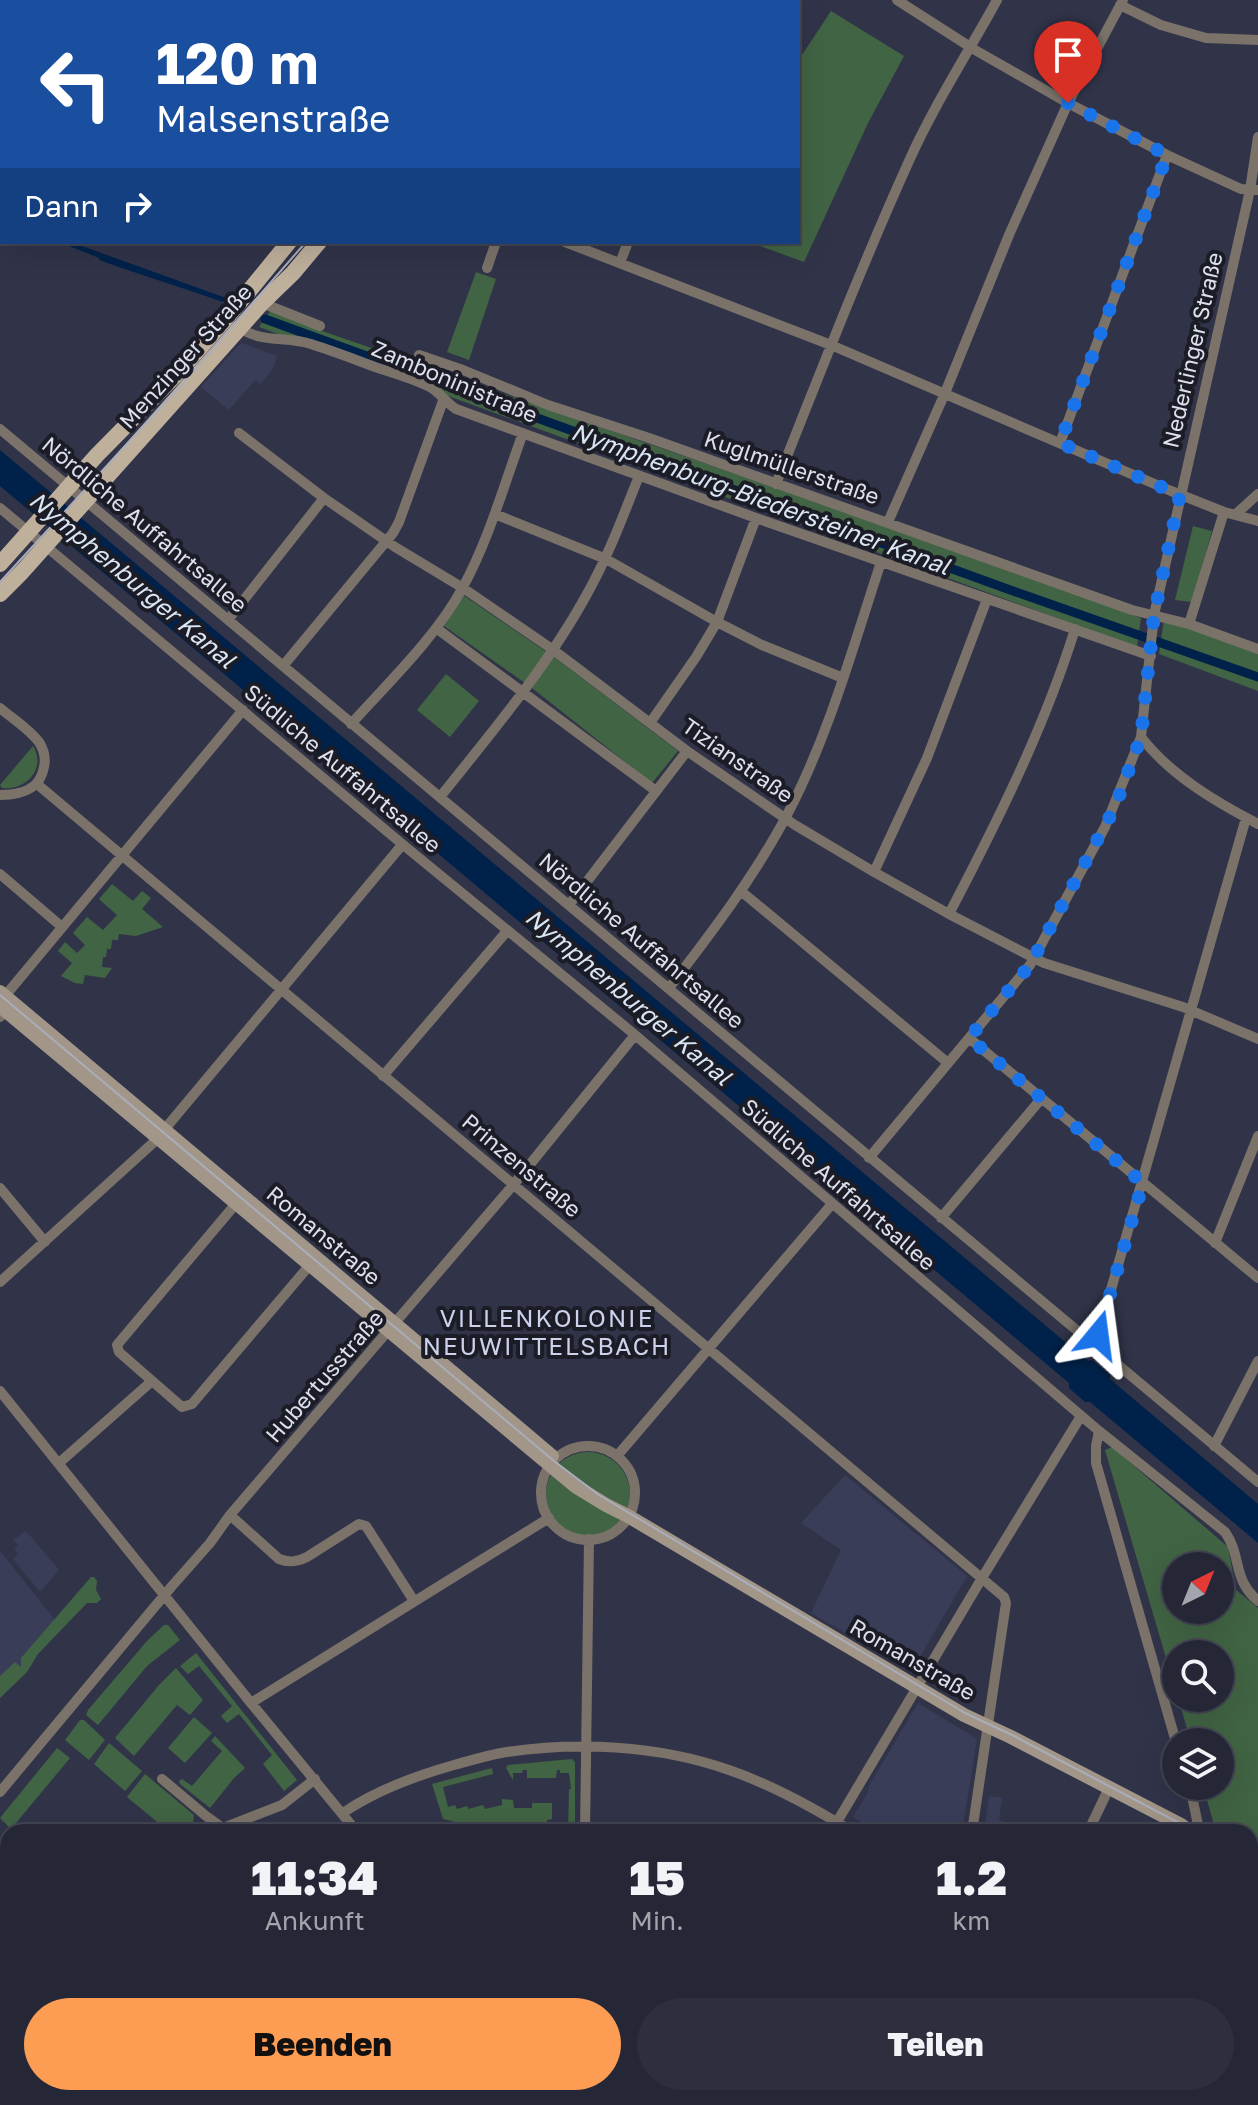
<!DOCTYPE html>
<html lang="de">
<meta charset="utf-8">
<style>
:root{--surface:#252737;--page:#2d2f3f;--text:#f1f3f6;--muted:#a3a5ad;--line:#424452;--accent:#fc9d53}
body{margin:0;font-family:"Golos Text",sans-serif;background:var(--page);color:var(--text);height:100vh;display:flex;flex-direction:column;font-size:30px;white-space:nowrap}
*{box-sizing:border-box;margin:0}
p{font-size:26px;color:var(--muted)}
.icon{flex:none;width:44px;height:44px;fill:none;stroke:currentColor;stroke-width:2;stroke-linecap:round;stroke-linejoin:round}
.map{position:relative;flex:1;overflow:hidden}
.side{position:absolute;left:0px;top:1824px;width:1258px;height:282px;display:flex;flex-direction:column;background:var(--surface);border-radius:24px 24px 0 0;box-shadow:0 8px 32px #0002,0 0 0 2px var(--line)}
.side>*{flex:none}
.top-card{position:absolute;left:0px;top:0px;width:800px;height:244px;box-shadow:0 8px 32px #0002,0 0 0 2px var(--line);background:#1a4fa0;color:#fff;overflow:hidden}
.needle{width:52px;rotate:43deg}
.buttons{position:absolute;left:1162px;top:1552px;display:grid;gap:16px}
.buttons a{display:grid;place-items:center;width:72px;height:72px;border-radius:50%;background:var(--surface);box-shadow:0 8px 32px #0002,0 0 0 2px var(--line);font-size:40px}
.pin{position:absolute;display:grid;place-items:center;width:68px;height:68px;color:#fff;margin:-82px -34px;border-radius:50% 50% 50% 0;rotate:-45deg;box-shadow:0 0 8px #0007}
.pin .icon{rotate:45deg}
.me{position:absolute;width:88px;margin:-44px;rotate:16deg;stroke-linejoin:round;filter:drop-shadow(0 0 6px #0008)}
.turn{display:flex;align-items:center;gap:28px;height:168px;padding:0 24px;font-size:36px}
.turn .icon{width:104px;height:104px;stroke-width:2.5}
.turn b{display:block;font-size:56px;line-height:68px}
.then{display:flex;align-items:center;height:76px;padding:0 24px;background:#0003;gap:16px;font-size:30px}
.eta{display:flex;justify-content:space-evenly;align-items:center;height:136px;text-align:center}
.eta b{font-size:48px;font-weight:800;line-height:56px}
.primary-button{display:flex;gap:16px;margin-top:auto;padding:16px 24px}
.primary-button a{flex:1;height:92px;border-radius:48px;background:var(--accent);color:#111;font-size:32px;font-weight:800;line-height:92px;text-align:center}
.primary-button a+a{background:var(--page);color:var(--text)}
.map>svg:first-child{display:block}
.built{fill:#393d58}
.green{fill:#416444;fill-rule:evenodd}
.water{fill:#00224a}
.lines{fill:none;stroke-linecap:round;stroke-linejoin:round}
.canal{stroke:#00224a;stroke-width:9}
.minor{stroke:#7b736a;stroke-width:10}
.tertiary{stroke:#7b736a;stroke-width:12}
.secondary{stroke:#a19687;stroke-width:14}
.primary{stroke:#bfb09c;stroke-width:16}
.tram{stroke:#aaadbc;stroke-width:2}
.route{stroke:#1a73e8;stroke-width:14;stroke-dasharray:0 25.2}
.labels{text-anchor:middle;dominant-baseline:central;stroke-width:8;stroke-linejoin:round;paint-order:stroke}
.street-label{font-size:22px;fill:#dde0ed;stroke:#1b1c26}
.water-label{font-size:24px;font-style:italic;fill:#dae6f4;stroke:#1b1c26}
.neighbourhood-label{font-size:24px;letter-spacing:2px;fill:#ccd1ec;stroke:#1b1c26}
</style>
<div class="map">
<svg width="1258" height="2105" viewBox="0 0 1258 2105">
<rect width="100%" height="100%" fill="#313449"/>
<path class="built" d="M242,343L277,356L272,370L261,384L255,380L229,410L201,387L238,346Z
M845,1475L967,1576L912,1671L811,1613L841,1550L801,1523Z
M26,1531L59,1570L40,1592L13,1559L18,1554L14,1549L18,1545L13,1540Z
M0,1551L59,1625L0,1692Z
M918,1703L977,1739L962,1832H878L853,1817L867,1794L869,1786Z
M989,1796L1002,1798L999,1820L1031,1832H984Z"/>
<path class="green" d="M831,11L904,56L868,123L804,262L749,242H798V61Z
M476,272L496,279L469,360L447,352Z
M271,310L325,332L759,482L1141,618L1137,647L259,327Z
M1193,526L1212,531L1192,602L1175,600Z
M463,595L554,657L678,751L652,783L532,688L444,626Z
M1164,619L1258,654V691L1159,654Z
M446,674L479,701L450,737L417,710Z
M33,746C47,768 26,791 2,788L0,785Z
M112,884L133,901L142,891L151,898L142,909L163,927L136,936L119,934L118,940H112L111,949H107L106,957H103L102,967L112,968L105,978L85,975L83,984L75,983L61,976L72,963L58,951L65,942L77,953L85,945L73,933L87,917L103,930L117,915L99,899Z
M1112,1447L1228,1547L1236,1590L1258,1608V1943L1250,1950V1832H1216L1203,1786H1220V1742H1191L1178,1698H1220V1654H1176V1692L1105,1450ZM1176,1566H1220V1610H1176Z
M546 1494a42 42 0 1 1 84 0a42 42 0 1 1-84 0Z
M91,1577H94L97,1581L96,1590L101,1599L97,1603H87L38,1654L27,1672L0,1698V1676L15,1662L21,1667V1658Z
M164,1625H168L180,1640L147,1666L98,1725L86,1715L88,1710L147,1641Z
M196,1653L297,1780L284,1791L263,1764L272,1755L239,1714L227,1723L221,1716L232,1706L199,1666L188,1674L180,1666Z
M176,1668L203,1700L190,1715L177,1705L134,1756L115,1738L159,1685Z
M194,1717L212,1733L185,1763L168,1748Z
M80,1720H84L105,1740L89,1760L65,1740Z
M215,1736L245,1768L234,1778L210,1808L180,1784L179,1781L182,1779L192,1786L222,1751L211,1741Z
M109,1743L142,1771L125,1791L94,1764Z
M57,1748L70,1758L11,1829L0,1818Z
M572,1759L575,1762V1832H568L569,1789H571L569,1773H560V1770H557L556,1778H527V1770H523L522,1773H513V1780L506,1768L508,1765Z
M492,1768L493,1774L443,1787L448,1807L455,1805L457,1809L467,1806L468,1809L483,1805L485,1809L502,1805V1799L513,1800L514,1808H532V1803H552V1819L547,1820V1832H474L463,1824L443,1819L432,1784Z
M145,1774L194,1815L193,1822L172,1830L162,1826L127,1797Z"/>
<path class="water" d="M59,242H71L226,298L223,302C181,287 140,275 99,260V258Z
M0,450L1088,1361L1092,1360L1110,1375V1379L1258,1504V1543L1090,1402H1085L1069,1388V1383L0,486Z"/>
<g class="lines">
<path class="canal" d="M265,319L1013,591L1258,677"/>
<path class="minor" d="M69,0L70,2
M461,0V2
M897,0L975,50L1068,103L1167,155L1241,189L1258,190
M175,1V0
M638,2L640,0
M775,2L776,0
M1120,5L1161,25L1206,38L1258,40
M565,242L831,345L1171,491L1224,512L1258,521
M620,263L628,242
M487,268L496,242
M262,303L320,326
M240,328C261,343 287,336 311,344C333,351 354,359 375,367C393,373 411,378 428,386C439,391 445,402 456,409L756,518L1151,656
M419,355L463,370L548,405L649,438L1132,610L1189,624L1258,649
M0,429L1258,1482
M239,433L324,498L395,547L463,588L552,649L687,751L795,825L874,872L949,914L1044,963L1183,1007L1258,1039
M1060,443L1167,155
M776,484C819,376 861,267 909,161C934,105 968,53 997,0
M0,508L407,848L634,1034L1099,1431L1225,1532C1242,1556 1232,1579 1258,1601
M495,514L606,559L717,622L762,645L843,678
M1236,514L1258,494
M888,522L945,393L1009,235L1068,103L1123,0
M228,620L324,498
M1189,624L1224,512
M436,628L656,791
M283,666L393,533L399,522L443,401
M0,708C13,719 29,729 39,742C44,750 46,758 44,767C40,790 21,795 0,795
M650,723L696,657L717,622L756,518
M351,724C388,683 437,636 463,587C489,539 504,485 523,433
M1141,737C1170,775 1216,802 1258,824
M37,784L1004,1597L1006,1603L972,1832
M440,797C492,732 547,667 587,594C608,557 623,516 639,476
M874,872L927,758L987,599
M0,874L62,927
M742,892L948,1063
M569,905L687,751
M949,914C997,822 1044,729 1075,629
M669,988C712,932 754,877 787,815C829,735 853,647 881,562
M0,1017L6,1010L5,996L243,710
M969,1038L1258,1278
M383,1076L507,931
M869,1158L1030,965L1105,827L1141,737L1154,615L1250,190L1258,137
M0,1188L45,1242
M239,1200L117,1345L119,1352L182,1407L192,1404L314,1260
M941,1218L1041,1099
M1215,1243L1258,1136
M0,1282L154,1142L402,845
M1091,1344L1098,1335L1246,818
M0,1391L251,1703L357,1832
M1099,1431L1096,1446V1463L1176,1742
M1214,1446L1258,1361
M541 1493a47 47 0 1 1 94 0a47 47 0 1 1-94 0Z
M617,1456L832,1204
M59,1463L152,1381
M230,1515L279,1559C289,1563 297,1562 307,1557L359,1524L366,1526L414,1601
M251,1703L549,1518
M162,1779L206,1816L227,1831
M1190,1786L1198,1825L1196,1832
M0,1792L172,1586L210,1543L230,1515L514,1184L635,1035
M343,1813C376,1790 415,1776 454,1765C469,1761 485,1756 501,1753C575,1741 658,1745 729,1770C773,1785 814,1808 853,1832
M213,1832L282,1805L315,1779
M585,1832L589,1539
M831,1832L982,1578L1081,1416
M1088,1832L1109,1788
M0,2040L8,2028
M0,2094L17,2105
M384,2098L394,2105
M595,2098L605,2105
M855,2098L864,2105
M919,2098L920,2105
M1122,2098L1135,2105
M80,2105L84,2098
M140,2105L145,2098
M201,2105L205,2098
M262,2105L267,2098
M505,2105L510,2098
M666,2105L671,2098"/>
<path class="tertiary" d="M0,1897L8,1903
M1250,1967L1258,1963
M1250,1979L1258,1975
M292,2098L302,2105"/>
<path class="secondary" d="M0,992L552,1456
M0,1006L575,1486L606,1505L628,1516L964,1715L1011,1737L1181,1825L1190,1832
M1220,2105L1221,2098
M1232,2105L1234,2098"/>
<path class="primary" d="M305,0V2
M320,0V2
M0,564L97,455L175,376L226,319L289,242
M0,594L22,572L262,303L293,273L319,242"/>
<path class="tram" d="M314,0V2
M0,582L182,384L306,242
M0,995L554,1461L599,1495L965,1713L1012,1735L1181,1824L1194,1832
M1250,1901L1258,1903
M1250,1976L1258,1973
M1226,2105L1228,2098"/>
</g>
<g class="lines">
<path class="route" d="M1068,103L1167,155L1060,443L1180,495L1154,615L1141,737L1115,807L1030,965L969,1038L1143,1183L1098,1335"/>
</g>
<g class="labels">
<g class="street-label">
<text transform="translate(1192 350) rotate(-77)">Nederlinger Straße</text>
<text transform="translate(185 356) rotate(-48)">Menzinger Straße</text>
<text transform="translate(455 381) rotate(23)">Zamboninistraße</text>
<text transform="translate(792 467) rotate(19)">Kuglmüllerstraße</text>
<text transform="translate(145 524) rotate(40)">Nördliche Auffahrtsallee</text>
<text transform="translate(738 760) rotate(35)">Tizianstraße</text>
<text transform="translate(343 768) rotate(40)">Südliche Auffahrtsallee</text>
<text transform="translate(642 940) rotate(40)">Nördliche Auffahrtsallee</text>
<text transform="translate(522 1165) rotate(40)">Prinzenstraße</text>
<text transform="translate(839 1184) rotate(41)">Südliche Auffahrtsallee</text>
<text transform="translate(324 1235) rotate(40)">Romanstraße</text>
<text transform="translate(324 1376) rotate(-49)">Hubertusstraße</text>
<text transform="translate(913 1659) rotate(30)">Romanstraße</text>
</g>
<g class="water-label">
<text transform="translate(761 498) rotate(20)">Nymphenburg-Biedersteiner Kanal</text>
<text transform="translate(133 579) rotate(40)">Nymphenburger Kanal</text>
<text transform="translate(629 996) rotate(40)">Nymphenburger Kanal</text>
</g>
<g class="neighbourhood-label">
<text x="547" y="1317">VILLENKOLONIE<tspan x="547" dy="28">NEUWITTELSBACH</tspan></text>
</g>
</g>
</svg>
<div class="buttons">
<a><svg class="needle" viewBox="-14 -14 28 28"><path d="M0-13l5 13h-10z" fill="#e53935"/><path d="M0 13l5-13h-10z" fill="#a3a5ad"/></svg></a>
<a><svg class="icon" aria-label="search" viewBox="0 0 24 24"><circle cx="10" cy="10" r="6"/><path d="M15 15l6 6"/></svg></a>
<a><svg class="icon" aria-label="layers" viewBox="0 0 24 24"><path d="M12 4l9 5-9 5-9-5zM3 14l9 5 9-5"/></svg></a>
</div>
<div class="pin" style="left:1068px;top:103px;background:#d93025"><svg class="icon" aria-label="arrive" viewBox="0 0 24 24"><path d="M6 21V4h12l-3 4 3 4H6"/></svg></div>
<svg class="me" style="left:1098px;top:1335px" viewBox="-20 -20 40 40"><path d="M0-17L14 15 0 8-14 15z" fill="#1a73e8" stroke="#fff" stroke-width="4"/></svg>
<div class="top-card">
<div class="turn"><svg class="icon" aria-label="left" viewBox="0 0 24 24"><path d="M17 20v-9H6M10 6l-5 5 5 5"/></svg><div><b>120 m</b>Malsenstraße</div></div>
<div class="then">Dann<svg class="icon" aria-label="right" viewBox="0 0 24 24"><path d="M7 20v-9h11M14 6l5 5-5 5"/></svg></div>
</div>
<section class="side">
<div class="eta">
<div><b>11:34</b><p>Ankunft</p></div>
<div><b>15</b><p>Min.</p></div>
<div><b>1.2</b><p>km</p></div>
</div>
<div class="primary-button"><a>Beenden</a><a>Teilen</a></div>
</section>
</div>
